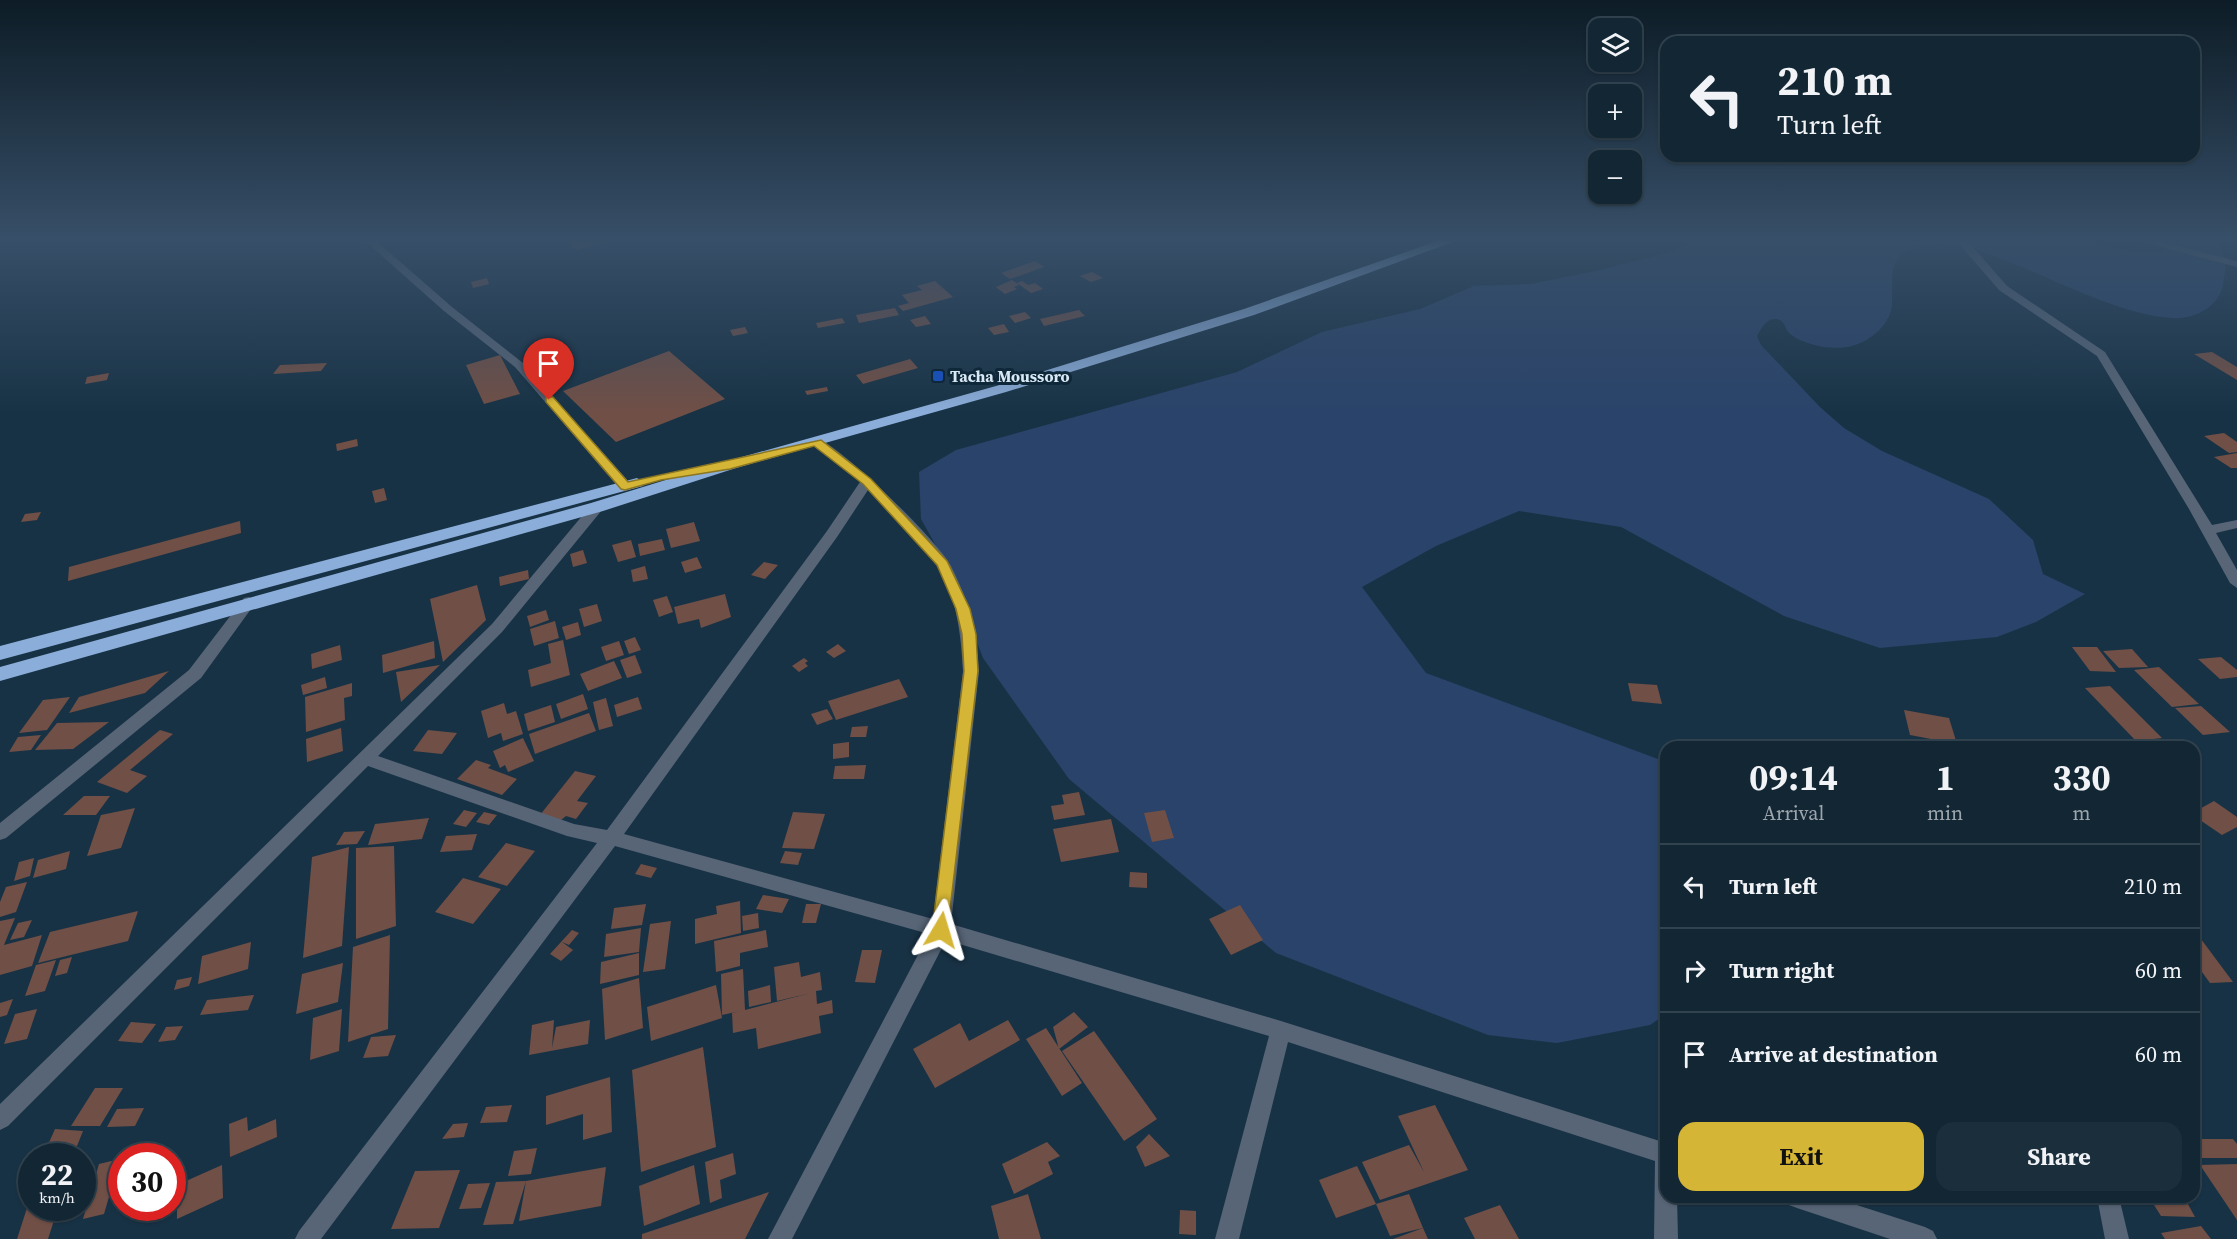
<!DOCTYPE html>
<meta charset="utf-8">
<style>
:root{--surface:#122634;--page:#1b2e3c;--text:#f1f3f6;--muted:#9ca5ac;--line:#31434f;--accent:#d5b535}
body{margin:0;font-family:"Source Serif 4",serif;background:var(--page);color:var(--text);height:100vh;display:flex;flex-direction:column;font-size:22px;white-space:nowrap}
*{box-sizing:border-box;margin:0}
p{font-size:20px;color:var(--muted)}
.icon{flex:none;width:33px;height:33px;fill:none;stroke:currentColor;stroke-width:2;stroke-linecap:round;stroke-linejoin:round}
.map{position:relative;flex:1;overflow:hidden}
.drawer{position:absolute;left:1660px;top:741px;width:540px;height:462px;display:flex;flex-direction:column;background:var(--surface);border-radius:18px;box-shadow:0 2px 4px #0004,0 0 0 2px var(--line)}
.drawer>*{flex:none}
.banner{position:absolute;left:1660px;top:36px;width:540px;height:126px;border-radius:18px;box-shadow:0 2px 4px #0004,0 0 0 2px var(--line);background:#122634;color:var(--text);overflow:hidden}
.tools{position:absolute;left:1588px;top:18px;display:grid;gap:12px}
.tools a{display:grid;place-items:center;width:54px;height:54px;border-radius:12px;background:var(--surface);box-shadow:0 2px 4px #0004,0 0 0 2px var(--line);font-size:30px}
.speed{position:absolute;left:18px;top:1143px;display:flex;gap:12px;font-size:30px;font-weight:700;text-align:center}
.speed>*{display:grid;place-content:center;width:78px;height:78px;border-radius:50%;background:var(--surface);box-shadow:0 2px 4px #0004,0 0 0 2px var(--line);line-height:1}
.speed small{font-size:15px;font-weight:400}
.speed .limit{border:9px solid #d22;background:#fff;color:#111}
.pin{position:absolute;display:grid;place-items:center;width:51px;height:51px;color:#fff;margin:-62px -26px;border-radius:50% 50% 50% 0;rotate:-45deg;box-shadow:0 0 6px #0007}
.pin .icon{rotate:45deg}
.me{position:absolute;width:66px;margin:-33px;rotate:7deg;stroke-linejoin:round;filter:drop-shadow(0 0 4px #0008)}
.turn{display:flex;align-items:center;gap:21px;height:126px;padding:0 18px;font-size:27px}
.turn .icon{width:78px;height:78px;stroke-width:2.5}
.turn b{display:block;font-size:42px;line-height:51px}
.eta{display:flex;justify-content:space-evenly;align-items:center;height:102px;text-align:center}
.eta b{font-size:36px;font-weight:700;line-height:42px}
.action{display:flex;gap:12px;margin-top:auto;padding:12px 18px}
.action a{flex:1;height:69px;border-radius:18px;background:var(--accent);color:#111;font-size:24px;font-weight:700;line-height:69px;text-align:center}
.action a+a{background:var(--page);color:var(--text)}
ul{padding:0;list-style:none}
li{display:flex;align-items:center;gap:18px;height:84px;padding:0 18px;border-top:2px solid var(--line)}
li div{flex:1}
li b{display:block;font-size:22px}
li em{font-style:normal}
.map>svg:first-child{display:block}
.water{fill:#29436a}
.building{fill:#704f46}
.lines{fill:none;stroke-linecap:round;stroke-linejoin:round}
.street{fill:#576577;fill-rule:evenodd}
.highway{fill:#8badd9;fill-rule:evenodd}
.route{fill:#d5b535;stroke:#8a7622;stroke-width:1.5}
.transit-dot{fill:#1a4fb4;stroke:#0e283a;stroke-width:2}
.labels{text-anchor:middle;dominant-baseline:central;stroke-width:6;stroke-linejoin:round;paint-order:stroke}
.far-poi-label{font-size:16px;font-weight:bold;fill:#d8e8f4;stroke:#0e283a;text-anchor:start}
</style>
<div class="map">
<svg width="2237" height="1239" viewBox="0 0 2237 1239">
<rect width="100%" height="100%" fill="#183245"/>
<path class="water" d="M1699,239H2075L2134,252H2163L2168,239H2217C2219,246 2224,253 2225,260C2227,267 2224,276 2223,283C2221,306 2194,320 2172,318C2113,315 2038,269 1979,251C1963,245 1943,242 1925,245C1886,252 1893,273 1892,303C1892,325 1867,344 1847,347C1829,350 1805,345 1790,334C1784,329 1786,320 1776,319C1766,318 1761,329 1757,336L1761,345L1820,407L1844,428L1882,451L1989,499L2033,540L2043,574L2085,594L2036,622L1997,637L1880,648L1784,616L1621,527L1519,511L1436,546L1362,587L1426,673L1666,762V1014L1650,1025L1557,1043L1488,1035L1276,953L1069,779L983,658L949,569L921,519L919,472L956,450L1237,372L1322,332L1420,309L1474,286L1531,284L1600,270L1667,253Z"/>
<path class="building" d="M567,239H609L610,241L576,250Z
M1035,261L1044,267L1010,279L1001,273Z
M1092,272L1103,278L1091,282L1080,276Z
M487,278L489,284L473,288L471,282Z
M1012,280L1019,285L1014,287L1017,289L1005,294L996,287Z
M935,281L953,297L903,311L898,306L909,303L902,295L922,290L917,286Z
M1022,281L1028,285L1035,283L1043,289L1031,293L1017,283Z
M895,308L899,315L859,323L856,315Z
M1079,310L1085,316L1044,326L1040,319Z
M1025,312L1031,318L1015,323L1009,316Z
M925,316L931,324L916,327L910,320Z
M842,318L845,323L818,328L816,323Z
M1004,324L1009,332L994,335L988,328Z
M745,327L748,333L733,336L730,330Z
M669,351L725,399L616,442L563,391Z
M2212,352L2237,367V380L2194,354Z
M500,355L520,394L484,404L466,365Z
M910,359L918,368L863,384L856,375Z
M327,363L321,371L273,374L280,365Z
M109,373L107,380L85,384L87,377Z
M827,387L828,391L807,395L805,391Z
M2224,433L2237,442V452L2229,453L2204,436Z
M357,439L358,446L337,451L336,444Z
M2237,453V468H2231L2214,457Z
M384,488L387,500L375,503L372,491Z
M41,512L37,520L21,522L25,514Z
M240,521L241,533L68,581L69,567Z
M694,522L700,541L671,548L666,529Z
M662,539L665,550L640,556L638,544Z
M631,540L636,557L618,562L612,545Z
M583,550L587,563L573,567L570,554Z
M697,557L702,568L685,573L681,562Z
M764,562L778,565L765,579L751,575Z
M645,566L648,579L633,582L631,570Z
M528,570L529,579L500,586L499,577Z
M477,585L486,620L443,662L430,599Z
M725,594L731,617L701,628L699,619L678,624L674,607Z
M667,596L673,612L659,617L653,600Z
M597,604L602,621L584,627L579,609Z
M546,610L549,620L530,627L527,616Z
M555,621L559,638L534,646L530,629Z
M578,622L581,635L566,640L562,627Z
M635,637L641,650L629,654L624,641Z
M563,640L570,675L531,687L528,670L551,663L548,644Z
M434,641L435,658L383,673L382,655Z
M619,641L624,655L606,661L601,647Z
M838,644L846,651L834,658L826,652Z
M340,645L342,660L312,669L311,654Z
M2072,647H2097L2116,672L2090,671Z
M2132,649L2148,667L2119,668L2103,651Z
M635,655L642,673L627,678L620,660Z
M2221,657L2237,670V677L2220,679L2198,659Z
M804,658L808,661L805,663L808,666L799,672L792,666Z
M614,661L622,678L588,691L580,674Z
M440,665L401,702L396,672Z
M2159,667L2199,704L2172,707L2134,670Z
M169,671L145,693L69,713L79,697Z
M325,677L327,688L303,695L301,685Z
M899,679L908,697L836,720L828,701Z
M352,683V696L344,698L345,720L306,732L305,697Z
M1628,683L1657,685L1662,704L1632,701Z
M2110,686L2162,738L2136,741L2085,688Z
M583,694L588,709L561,719L556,704Z
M70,697L47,730L19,733L43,700Z
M638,697L642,709L617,717L614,705Z
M606,698L613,726L599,730L593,702Z
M504,703L507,714L516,711L523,734L503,741L501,733L488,738L481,711Z
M551,705L555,722L528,731L524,714Z
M2201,706L2230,732L2203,735L2175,708Z
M827,709L833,719L817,725L811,714Z
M1904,710L1949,718L1957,744L1910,735Z
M589,713L596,731L535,754L529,734Z
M109,722L73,749L35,750L57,723Z
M868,726L866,737H850L852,727Z
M341,728L343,751L307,762L306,739Z
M160,730L173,734L130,770L147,776L127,793L97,782Z
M428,730L457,733L442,754L413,751Z
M41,735L31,750L9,752L18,737Z
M523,738L534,761L508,772L505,765L500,768L493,751Z
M849,742V757L833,759V744Z
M476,760L491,765L488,768L517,779L502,795L457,779Z
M866,765L864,779H833L835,766Z
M575,771L596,776L577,801L588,803L576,819L566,816L561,820L540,815Z
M1079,792L1085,815L1054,820L1051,806L1064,804L1062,795Z
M84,796H110L96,815H63Z
M2214,801L2237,817V827L2222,835L2194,816V812Z
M135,808L121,848L87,856L101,815Z
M464,810L477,813L466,827L453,824Z
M1165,810L1174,838L1152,842L1144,813Z
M484,812L497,815L489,825L476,822Z
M793,812L825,814L814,849L782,848Z
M429,818L422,839L368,845L375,824Z
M1111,819L1119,852L1061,862L1053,829Z
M365,831L357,844L336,845L344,832Z
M477,834L472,850L440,852L446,836Z
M506,843L535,851L507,886L478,877Z
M394,846L396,926L356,939V848Z
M349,847L342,946L303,958L312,857Z
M70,851L66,869L33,878L38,860Z
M785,851L802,853L798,865L780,863Z
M34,858L30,876L14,881L19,862Z
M641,864L657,868L651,878L635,874Z
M1130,872L1147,873V888L1129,887Z
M463,878L501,889L473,924L435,912Z
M27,882L16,912L0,917V902L6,887Z
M763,895L789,899L782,913L756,909Z
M740,901L741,933L695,944V919L717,914L716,906Z
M646,904L642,925L611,929L614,908Z
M806,904H821L816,923H802Z
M1240,905L1263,940L1231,955L1209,919Z
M138,911L128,941L38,963L50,932Z
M758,913L759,928L743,931L742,916Z
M15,918L4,945L42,935L32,966L0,975V921Z
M32,920L24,937L10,940L18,923Z
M671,921L665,969L643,972L650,924Z
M641,928L639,952L604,957L606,934Z
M572,930L579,933L569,945L562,942L573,950L561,961L550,954Z
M766,930L768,947L740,953V966L716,972L714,941Z
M390,935L388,1029L348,1042L353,947Z
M2194,939H2201L2233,982L2210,983L2194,961Z
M251,942L248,969L198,984L202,956Z
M862,950H882L875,983L855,982Z
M639,953V975L600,984L601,962Z
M72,957L67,973L55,976L60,960Z
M56,960L45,991L25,996L36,965Z
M799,962L801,977L820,972L822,990L816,991L817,1004L832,1000L833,1013L819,1016L821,1033L758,1049L756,1028L733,1033L732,1013L740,1011L722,1015L721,974L743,969L745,1010L811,993L777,1001L774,967Z
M343,963L338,1002L296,1014L302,974Z
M192,977L189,986L174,990L177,980Z
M639,978L643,1028L605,1040L602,989Z
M716,985L722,1018L651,1041L647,1007Z
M770,985L771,1002L749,1007L748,991Z
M254,995L248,1010L200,1015L207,1000Z
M13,999L7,1015L0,1017V1003Z
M37,1009L27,1039L4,1044L15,1014Z
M342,1009L339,1051L310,1060L313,1018Z
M1074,1012L1088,1027L1059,1049L1053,1027Z
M554,1020L552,1048L556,1027L590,1020L588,1044L529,1055L532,1025Z
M1008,1020L1020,1040L935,1088L913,1049L960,1023L969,1041Z
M131,1022L156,1024L142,1043L118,1041Z
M183,1026L175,1040L158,1042L166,1027Z
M1046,1028L1082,1083L1062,1096L1026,1039Z
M1094,1031L1157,1119L1124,1141L1062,1051Z
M396,1035L388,1056L363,1058L371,1037Z
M703,1047L716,1147L641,1172L632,1070Z
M610,1077L612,1132L583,1140V1114L546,1125V1096Z
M95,1088H123L100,1126H71Z
M512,1105L507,1122L480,1123L486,1107Z
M1435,1105L1468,1170L1380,1200L1362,1162L1409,1145L1424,1172L1398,1116Z
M144,1108L135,1126L107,1127L117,1109Z
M247,1117L248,1131L276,1119L277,1137L230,1157L229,1124Z
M468,1123L464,1137L442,1139L453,1124Z
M55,1129L83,1131L73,1156H33L35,1152L47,1147Z
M1149,1134L1170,1156L1145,1167L1136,1147Z
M2194,1139H2233L2237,1144V1158H2197Z
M1047,1142L1060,1156L1048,1162L1053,1174L1014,1194L1002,1164Z
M537,1148L531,1174L508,1176L514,1151Z
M733,1153L736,1174L720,1180L722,1198L710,1203L705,1162Z
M120,1159L104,1214L83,1219L99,1164Z
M2237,1164V1220L2200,1165Z
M222,1165L223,1198L177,1219V1185Z
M694,1165L700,1204L644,1226L639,1186Z
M91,1166L83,1194H82V1169Z
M1357,1166L1376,1204L1336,1218L1319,1180Z
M606,1167L601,1206L519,1221L526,1181L513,1224L483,1225L496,1182L526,1181Z
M460,1170L439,1228L391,1229L415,1171Z
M490,1183L481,1208L459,1209L468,1184Z
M769,1192L745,1239H642V1234Z
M1028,1194L1041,1239H999L991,1206Z
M1409,1194L1423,1228L1428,1239H1393L1423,1228L1390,1236L1376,1204Z
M1975,1197H2011L1990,1205Z
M2149,1197H2184L2195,1217L2161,1216Z
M1500,1205L1519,1239H1475L1464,1218Z
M27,1208H58L48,1239H17Z
M59,1208H79L77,1217L54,1223Z
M1180,1210L1196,1211V1235L1179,1234Z
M2201,1226L2211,1239H2165L2161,1233Z"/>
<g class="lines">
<path class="street" d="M363,239H374L452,307L523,363L630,483L632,486L630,489H620L515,367L444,311Z
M1955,239H1966L2007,286L2105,352L2212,525L2237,520V528L2216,533L2237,570V588L2230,583L2189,509L2097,356L1999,290Z
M2131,239H2149L2237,261V267Z
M816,438C839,444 940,543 951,566C970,604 976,629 979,671L951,924L1281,1021L1666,1143V1197H1677L1678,1239H1654L1655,1161L1288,1042L1239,1239H1215L1269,1036L946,940L792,1239H768L929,934L615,846L321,1239H295L299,1231L597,843L567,836L368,766L8,1126L0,1130V1104L492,624L592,504H602L604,507L602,510L502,632L378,756L574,824L607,830L827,531L860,482L812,445L810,442ZM868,490C890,514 917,538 936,565C957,595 961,635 963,671L933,919L624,834L837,537Z
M249,597L256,602L201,678L6,838L0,840V823L189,670L244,598Z
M1786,1197H1832L1925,1227L1933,1231L1937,1239H1890L1797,1208L1789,1205Z
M2097,1197H2119L2129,1239H2105Z"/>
<path class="highway" d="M1443,239H1461L1254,315L1006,392L736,468L603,511L0,681V667L591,503L724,462L996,386L1244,309Z
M637,478L645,483L643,486L0,660V646Z"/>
</g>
<linearGradient id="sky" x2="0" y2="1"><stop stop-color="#0d1c26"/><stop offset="0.58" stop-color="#374f68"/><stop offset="1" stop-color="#374f68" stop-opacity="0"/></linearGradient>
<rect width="2237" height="413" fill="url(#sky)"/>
<path class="route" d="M546,397H553L628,482L821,440L871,479L947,561L970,609L976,634L978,671L947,935L941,937L935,935L932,930L964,671L962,634L956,609L937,565L863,484L814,446L730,469L661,480L625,490L621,489L546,402Z"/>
<rect class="transit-dot" x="932" y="370" width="12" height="12" rx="3"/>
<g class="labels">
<g class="far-poi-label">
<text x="950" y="376">Tacha Moussoro</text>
</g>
</g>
</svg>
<div class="tools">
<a><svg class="icon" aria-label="layers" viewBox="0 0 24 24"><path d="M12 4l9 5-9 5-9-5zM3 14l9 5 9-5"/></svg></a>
<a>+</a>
<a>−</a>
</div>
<div class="speed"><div>22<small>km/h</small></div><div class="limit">30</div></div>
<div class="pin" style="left:549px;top:400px;background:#d93025"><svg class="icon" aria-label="arrive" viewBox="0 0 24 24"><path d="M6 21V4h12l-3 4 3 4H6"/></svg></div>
<svg class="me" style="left:941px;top:930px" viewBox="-20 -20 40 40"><path d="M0-17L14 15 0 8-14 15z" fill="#d5b535" stroke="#fff" stroke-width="4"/></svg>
<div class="banner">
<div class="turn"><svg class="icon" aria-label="left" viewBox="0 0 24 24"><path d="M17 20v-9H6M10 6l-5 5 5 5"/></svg><div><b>210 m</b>Turn left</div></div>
</div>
<section class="drawer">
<div class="eta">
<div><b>09:14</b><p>Arrival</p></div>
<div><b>1</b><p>min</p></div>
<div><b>330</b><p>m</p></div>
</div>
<ul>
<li><svg class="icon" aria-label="left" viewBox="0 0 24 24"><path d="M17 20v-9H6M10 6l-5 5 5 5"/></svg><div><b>Turn left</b></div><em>210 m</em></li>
<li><svg class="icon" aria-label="right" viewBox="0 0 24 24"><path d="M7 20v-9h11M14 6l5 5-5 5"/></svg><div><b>Turn right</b></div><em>60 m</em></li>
<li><svg class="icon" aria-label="arrive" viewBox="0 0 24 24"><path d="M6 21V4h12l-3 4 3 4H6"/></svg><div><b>Arrive at destination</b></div><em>60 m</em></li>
</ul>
<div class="action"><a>Exit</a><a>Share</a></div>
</section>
</div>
